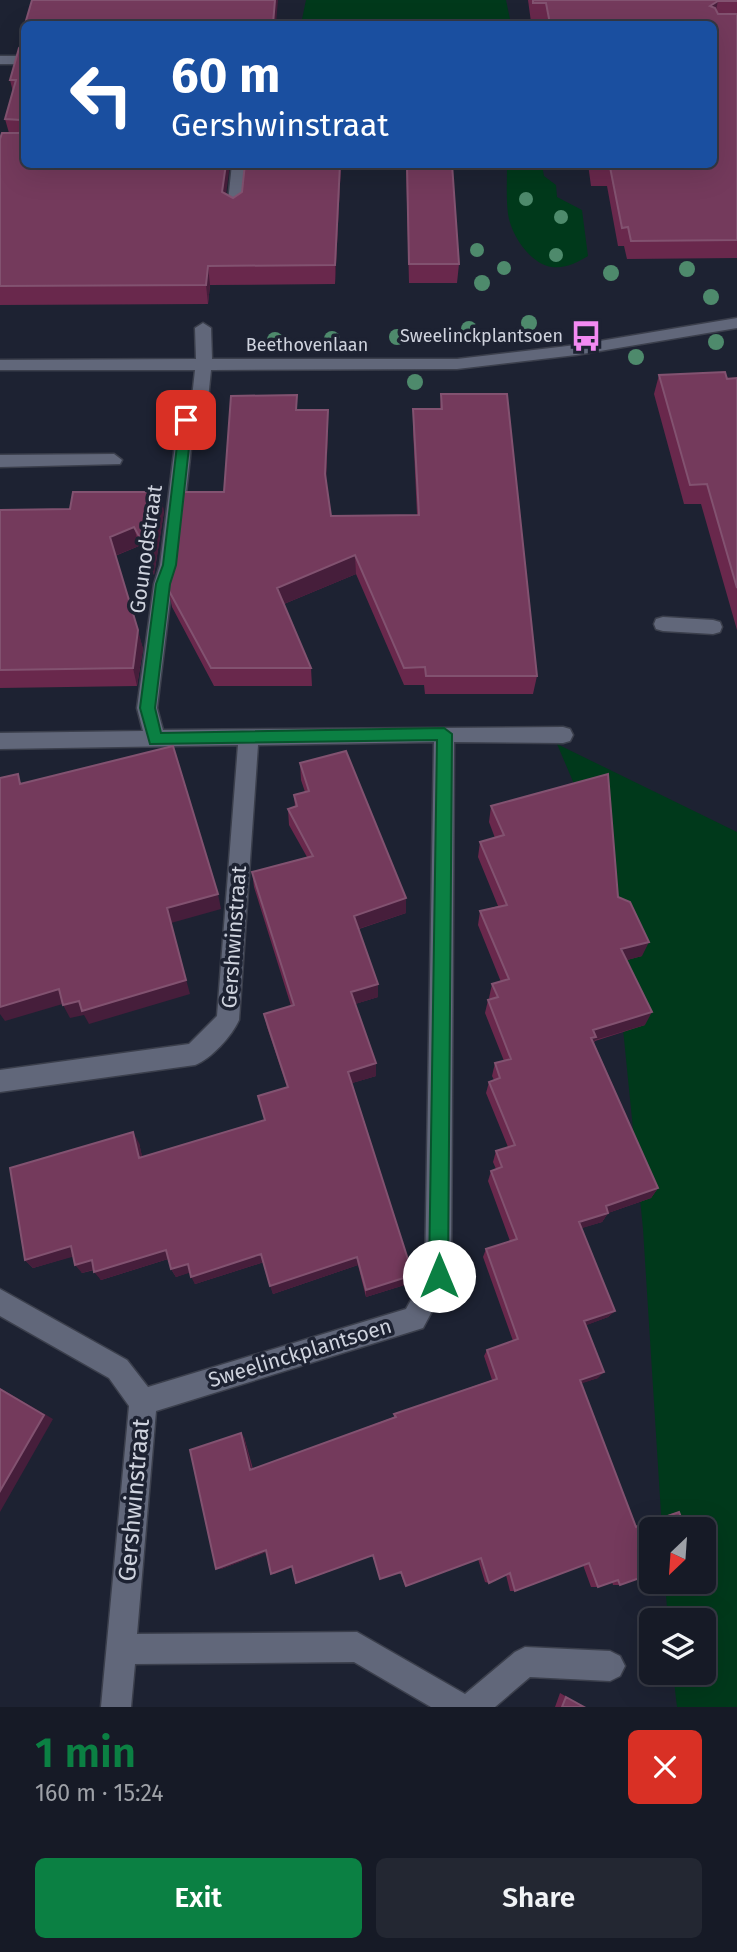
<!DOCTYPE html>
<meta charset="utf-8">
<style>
:root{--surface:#161a26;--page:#232732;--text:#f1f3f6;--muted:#9ea1a7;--line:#353843;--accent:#0b8043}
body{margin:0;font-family:"Fira Sans",sans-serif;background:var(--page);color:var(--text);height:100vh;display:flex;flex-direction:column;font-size:26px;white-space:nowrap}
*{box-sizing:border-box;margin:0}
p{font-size:23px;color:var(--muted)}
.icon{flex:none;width:38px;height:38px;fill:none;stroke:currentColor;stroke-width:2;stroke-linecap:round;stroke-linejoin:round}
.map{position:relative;height:1707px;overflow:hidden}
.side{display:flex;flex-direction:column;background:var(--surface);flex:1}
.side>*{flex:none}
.guide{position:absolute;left:21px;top:21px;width:696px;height:147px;border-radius:10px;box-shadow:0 7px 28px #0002,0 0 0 2px var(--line);background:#1a4fa0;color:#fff;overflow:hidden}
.needle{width:46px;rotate:205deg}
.tools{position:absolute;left:639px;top:1517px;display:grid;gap:14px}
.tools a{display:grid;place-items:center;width:77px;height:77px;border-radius:10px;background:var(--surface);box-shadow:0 7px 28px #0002,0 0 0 2px var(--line);font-size:35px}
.pin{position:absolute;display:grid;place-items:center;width:60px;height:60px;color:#fff;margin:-30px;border-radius:14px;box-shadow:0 4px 10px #0006}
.me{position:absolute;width:77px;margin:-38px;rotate:0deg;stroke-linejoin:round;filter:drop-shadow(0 0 5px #0008)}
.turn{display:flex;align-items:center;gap:24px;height:147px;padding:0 35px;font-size:32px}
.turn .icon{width:91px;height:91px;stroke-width:2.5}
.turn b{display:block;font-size:49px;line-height:60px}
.round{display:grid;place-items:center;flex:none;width:74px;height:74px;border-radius:10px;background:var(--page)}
.summary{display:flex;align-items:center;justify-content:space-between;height:119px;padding:0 35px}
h1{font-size:42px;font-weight:600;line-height:52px;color:var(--accent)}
.action{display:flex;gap:14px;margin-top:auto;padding:14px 35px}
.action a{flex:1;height:80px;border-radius:10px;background:var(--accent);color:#fff;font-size:28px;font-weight:600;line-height:80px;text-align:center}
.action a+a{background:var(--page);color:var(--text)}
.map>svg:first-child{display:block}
.green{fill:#00391b}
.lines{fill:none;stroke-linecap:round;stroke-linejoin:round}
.minor-casing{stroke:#3b3f4c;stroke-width:3}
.minor{fill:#61677a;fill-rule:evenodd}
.tree{fill:#4e8a6c}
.wall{fill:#69284c}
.shaded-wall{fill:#461e3b}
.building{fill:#743a5c;stroke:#825270;stroke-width:2}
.route{fill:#0b8043;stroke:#07532c;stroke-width:2}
.labels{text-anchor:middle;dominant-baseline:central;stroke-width:7;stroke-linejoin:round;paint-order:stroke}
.far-poi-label{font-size:18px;fill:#cfd3de;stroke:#1d2232;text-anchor:end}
.far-street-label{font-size:18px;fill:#cfd3de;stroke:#1d2232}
.street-label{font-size:21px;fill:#cfd3de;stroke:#1d2232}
.near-street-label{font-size:24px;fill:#cfd3de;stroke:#1d2232}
</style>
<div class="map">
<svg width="737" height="1707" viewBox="0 0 737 1707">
<rect width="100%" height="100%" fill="#1d2232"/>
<path class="green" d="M306,0H506L511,24H301Z
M507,165H542L544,176L556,185L557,197L582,210L588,256C578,262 565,269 552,267C530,264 511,235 508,214C506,198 507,181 507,165Z
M557,744L737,832V1707H677L673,1673H704V1620H668L665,1582H704V1530L662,1529L643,1229L606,859Z"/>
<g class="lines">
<defs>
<path id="minor" d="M0,56H24V64H0Z
M232,164H246L241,211L234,215L227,211Z
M737,318V328L576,355L457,369L211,370L207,409L194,422L178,565L172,584L157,708L163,730L563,727L570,729L573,735L570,741L563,743L454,742L451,1276L423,1328L156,1411L137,1634L357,1632L465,1694L515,1652L525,1647L610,1651L620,1656L625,1666L620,1676L610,1681L530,1677L495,1707H431L354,1662L135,1664L131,1707H101L129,1406L109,1378L0,1316V1289L127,1360L148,1387L406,1309L425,1274L434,742L258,745L239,1020C232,1036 211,1059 195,1065L0,1092V1070L189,1044L217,1016L238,745L0,749V733L143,731L137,708L154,584L160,565L178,420L191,407L195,370H0V360L196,359L195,328L203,323L211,328L212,359H457L576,345Z
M114,454L122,460L120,464L0,467V455Z
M663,617L713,620L720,622L722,627L720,632L713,634L663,631L656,629L654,624L656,619Z"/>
</defs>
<use href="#minor" class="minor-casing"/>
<use href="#minor" class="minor"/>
</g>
<g class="tree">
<circle cx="526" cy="199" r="7"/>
<circle cx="561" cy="217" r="7"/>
<circle cx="477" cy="250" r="7"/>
<circle cx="556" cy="255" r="7"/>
<circle cx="504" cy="268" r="7"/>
<circle cx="687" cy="269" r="8"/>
<circle cx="611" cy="273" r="8"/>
<circle cx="482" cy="283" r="8"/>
<circle cx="711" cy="297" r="8"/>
<circle cx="529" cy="323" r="8"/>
<circle cx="469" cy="329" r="8"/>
<circle cx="397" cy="337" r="8"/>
<circle cx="332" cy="339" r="8"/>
<circle cx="275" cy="340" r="8"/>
<circle cx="716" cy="342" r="8"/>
<circle cx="636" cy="357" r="8"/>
<circle cx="415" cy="382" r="8"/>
</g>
<path class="wall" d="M528,0H737V258L627,259L624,246H618L607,186H591L588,164H714V24H544V22H531Z
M19,48L233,198L341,164L335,284L210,285L208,304L0,305V139L9,133L5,119L13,92L10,80Z
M406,164H452L459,264L457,283H409Z
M659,375L737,378V630L701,504H684L654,394Z
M441,394L537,676L533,694H425L424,685H404L356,574L284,604L311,668L312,686H214L172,607L168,589L224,492L298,410L328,430L326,483L331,516L417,515L413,429V409H440Z
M0,510L164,511L154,575L139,546L115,556L143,649L137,686L0,688Z
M300,763L406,898V913L359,929L378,997L355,1004L376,1063V1076L352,1083L413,1275L411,1283L366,1297L358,1265L273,1294L264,1262L195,1284L190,1272L176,1277L171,1269L168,1259L101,1280L94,1270L82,1273L73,1256L33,1268L25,1260L139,1143L142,1157L265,1120L258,1096L287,1087L267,1027L264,1014L291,1006L254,887L252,872L307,857L289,825L288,809L295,807L294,795L305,792L301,780Z
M491,806L618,897L642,956L627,960L645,1025L595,1041L594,1043L658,1188L651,1198L608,1213L602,1222L581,1228L615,1311L608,1317L586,1325L598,1378L581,1383L636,1526L671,1514L679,1512L620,1585H613L612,1582L598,1587H591L583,1565L515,1591H510L506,1575L489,1583L485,1582L478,1559L406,1586H405L400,1572L373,1555L298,1583L293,1567L274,1574L266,1552L221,1569L244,1437L253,1469L394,1417V1414L492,1380L484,1356L487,1350L513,1341L483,1257L486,1249L510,1241L488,1181L491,1171L496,1169L493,1162L496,1151L508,1147L486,1093L489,1082L494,1080L492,1076L495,1063L504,1061L485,1013L488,1000L490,999L489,998L492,984L501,982L478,925L480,911L498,906L478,857L480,842L495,838L489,822Z
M560,1693L584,1707H555Z"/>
<path class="shaded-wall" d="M275,0H278L276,24H273Z
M718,1L714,19L710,6Z
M226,164H230L224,211L222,192Z
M340,164H341L335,284V265Z
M208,266L210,285L208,304L206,285Z
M328,410V430L325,494V474Z
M160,492L164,511L154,575L150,556Z
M134,527L139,546L114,556L110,537Z
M355,555L356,574L279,606L277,588Z
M138,630L143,649L137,686L133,668Z
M218,894L221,909L171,923L190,994L89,1024L84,1015L70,1018L63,1005L79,1001L167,908Z
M406,898V913L355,930L354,916Z
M649,942L642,956L616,963L621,949Z
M378,984V997L352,1005L351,992Z
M59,989L66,1003L5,1021L0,1014V1007Z
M652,1012L645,1025L595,1040L591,1050L586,1051L593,1030Z
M376,1063V1076L349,1084L348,1072Z
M133,1132L139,1143L145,1169L139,1158Z
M658,1188L651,1198L608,1213L602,1222L573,1231L579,1222L606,1206Z
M71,1246L79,1255L33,1268L25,1260Z
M166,1250L171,1258L101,1280L94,1272Z
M261,1254L264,1262L195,1284L191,1277Z
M357,1257L358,1265L273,1294L270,1286Z
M92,1260L99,1268L82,1273L75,1265Z
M188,1264L192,1272L176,1277L171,1269Z
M413,1275L411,1283L366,1297V1290Z
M615,1311L608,1317L579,1328L584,1321Z
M604,1372L598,1378L574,1386L580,1380Z
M0,1388L53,1419L0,1512Z
M241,1433L244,1437L253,1473L250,1470Z
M266,1550L269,1551L221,1569H216Z"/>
<path class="building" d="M32,0H275L273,24H25Z
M533,0H737V1H718L710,6L715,8L718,14H737V240L631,241L628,227L622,228L610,167H594L593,164H714V24H550L546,3H533Z
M24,28V164H226L222,192L233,198L242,192L245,164H340L335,265L208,266L206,285L0,286V139L2,133H19L22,130L21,120L5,119L16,80H10L19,48L22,45V36Z
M407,164H452L459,264H409Z
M725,372L727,379L737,378V588L707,484L690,485L659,375Z
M441,394H507L537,676H426L425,667L404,668L355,555L277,588L311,668H211L168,589L177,546L183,492H224L231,396L297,395L296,410H328L325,474L331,516L419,515L413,409H442Z
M73,492H160L150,556L134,527L110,537L138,630L133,668L0,670V510L70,509Z
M173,746L218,894L167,908L186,980L82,1011L79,1001L63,1005L59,989L0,1007V778L18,774L20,784Z
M346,751L406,898L354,916L378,984L351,992L376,1063L348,1072L413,1275L366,1290L357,1257L270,1286L261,1254L191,1277L188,1264L171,1269L166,1250L94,1272L92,1260L75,1265L71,1246L25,1260L10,1168L133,1132L139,1158L265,1120L258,1096L288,1087L264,1014L294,1005L252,872L313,856L288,809L297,806L294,795L309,791L300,763Z
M608,774L618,897L630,902L649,942L621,949L652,1012L593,1030L596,1037L591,1038L658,1188L606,1206L608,1213L579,1222L615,1311L584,1321L604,1372L580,1380L636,1527L679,1512L686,1530H651V1574L620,1585L618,1580L598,1587L589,1563L515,1591L510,1573L489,1583L481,1558L406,1586L401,1572L380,1579L373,1555L296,1583L292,1566L271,1574L266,1550L216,1569L190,1450L241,1433L250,1470L396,1417L394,1414L497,1379L487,1350L518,1339L486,1249L517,1239L491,1171L502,1167L496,1151L515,1145L489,1082L500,1078L495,1063L511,1059L488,1000L498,997L492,984L509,979L480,911L507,905L480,842L504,835L491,806Z
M0,1389L44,1415L0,1491Z
M566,1697L584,1707H562Z"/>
<path class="route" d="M186,416L192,420L176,565L170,584L155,708L161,733L444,728L452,734L448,1276L445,1282L439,1285L432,1282L429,1276L437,740L150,744L140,708L156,584L163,565L180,420Z"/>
<defs>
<symbol id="bus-bare" viewBox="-9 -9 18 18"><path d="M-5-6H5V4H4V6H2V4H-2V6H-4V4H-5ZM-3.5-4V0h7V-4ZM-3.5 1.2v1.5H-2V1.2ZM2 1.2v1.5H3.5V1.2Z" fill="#f38af2" stroke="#1d2232" stroke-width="2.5" paint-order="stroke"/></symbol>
</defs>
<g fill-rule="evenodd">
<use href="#bus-bare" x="564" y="314" width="44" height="44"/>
</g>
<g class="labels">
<g class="far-poi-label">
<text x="563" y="336">Sweelinckplantsoen</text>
</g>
<g class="far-street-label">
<text x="307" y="345">Beethovenlaan</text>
</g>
<g class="street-label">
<text transform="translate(146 549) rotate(-82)">Gounodstraat</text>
<text transform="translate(234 937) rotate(-86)">Gershwinstraat</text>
<text transform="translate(300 1353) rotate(-17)">Sweelinckplantsoen</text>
</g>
<g class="near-street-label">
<text transform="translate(134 1500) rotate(-85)">Gershwinstraat</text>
</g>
</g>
</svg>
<div class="tools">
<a><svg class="needle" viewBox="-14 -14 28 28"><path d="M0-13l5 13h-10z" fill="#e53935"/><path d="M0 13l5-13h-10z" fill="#9ea1a7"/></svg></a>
<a><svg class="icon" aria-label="layers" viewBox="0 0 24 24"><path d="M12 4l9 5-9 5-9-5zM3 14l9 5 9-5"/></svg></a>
</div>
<div class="pin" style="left:186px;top:420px;background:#d93025"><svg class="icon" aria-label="arrive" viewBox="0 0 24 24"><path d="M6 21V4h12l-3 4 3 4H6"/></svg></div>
<svg class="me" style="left:439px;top:1276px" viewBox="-20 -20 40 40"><circle r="19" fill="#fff"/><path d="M0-13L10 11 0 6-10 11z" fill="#0b8043"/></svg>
<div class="guide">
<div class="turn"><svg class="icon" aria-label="left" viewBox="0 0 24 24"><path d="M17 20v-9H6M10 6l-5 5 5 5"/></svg><div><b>60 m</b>Gershwinstraat</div></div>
</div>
</div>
<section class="side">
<div class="summary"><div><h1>1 min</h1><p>160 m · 15:24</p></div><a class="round" style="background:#d93025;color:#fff"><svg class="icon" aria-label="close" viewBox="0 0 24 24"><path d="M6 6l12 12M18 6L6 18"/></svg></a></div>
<div class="action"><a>Exit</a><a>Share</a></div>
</section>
